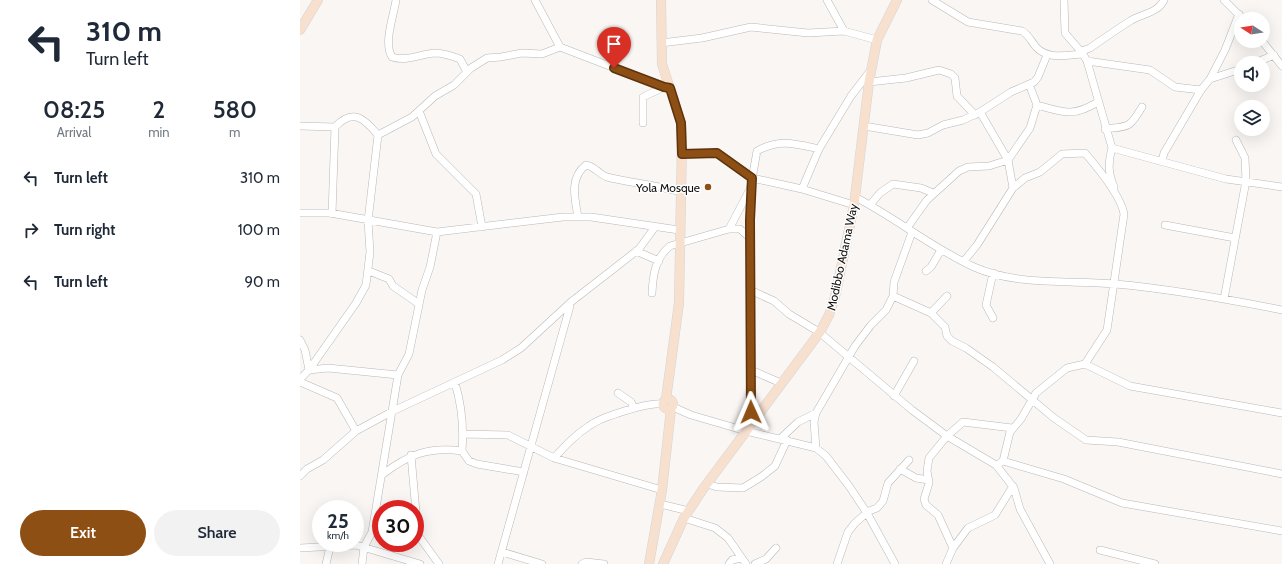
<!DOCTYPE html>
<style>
:root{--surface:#fff;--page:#f2f2f3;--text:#1f2937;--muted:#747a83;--accent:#8d4f14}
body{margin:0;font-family:Cabin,sans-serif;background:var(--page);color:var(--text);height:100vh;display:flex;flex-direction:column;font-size:15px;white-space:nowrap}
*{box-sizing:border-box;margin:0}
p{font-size:13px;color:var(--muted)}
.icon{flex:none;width:22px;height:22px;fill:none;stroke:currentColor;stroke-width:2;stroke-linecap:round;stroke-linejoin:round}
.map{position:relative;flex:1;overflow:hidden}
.panel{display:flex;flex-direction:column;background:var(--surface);width:300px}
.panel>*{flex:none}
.guide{background:#fff;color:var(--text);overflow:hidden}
.needle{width:26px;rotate:282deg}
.controls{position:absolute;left:934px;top:12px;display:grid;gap:8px}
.controls a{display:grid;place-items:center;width:36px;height:36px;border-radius:50%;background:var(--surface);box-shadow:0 4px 16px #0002;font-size:20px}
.speed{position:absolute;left:12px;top:500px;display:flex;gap:8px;font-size:20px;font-weight:700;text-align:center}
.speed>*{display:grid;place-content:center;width:52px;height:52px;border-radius:50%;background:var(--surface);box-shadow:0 4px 16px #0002;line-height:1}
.speed small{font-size:10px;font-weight:400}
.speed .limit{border:6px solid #d22;background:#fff;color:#111}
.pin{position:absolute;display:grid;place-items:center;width:34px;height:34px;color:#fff;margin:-41px -17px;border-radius:50% 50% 50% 0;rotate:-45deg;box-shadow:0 0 4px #0007}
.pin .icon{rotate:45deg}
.me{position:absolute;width:44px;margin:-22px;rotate:359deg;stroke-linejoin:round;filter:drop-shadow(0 0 3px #0008)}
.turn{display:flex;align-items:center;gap:14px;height:84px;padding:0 20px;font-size:18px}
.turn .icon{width:52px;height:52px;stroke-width:2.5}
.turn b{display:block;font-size:28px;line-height:34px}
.eta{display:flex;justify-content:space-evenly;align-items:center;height:68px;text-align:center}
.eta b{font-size:24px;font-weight:600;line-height:28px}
.button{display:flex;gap:8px;margin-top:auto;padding:8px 20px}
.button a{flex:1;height:46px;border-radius:24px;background:var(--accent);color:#fff;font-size:16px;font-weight:600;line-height:46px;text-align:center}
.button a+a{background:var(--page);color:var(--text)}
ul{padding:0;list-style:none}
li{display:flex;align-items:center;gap:12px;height:52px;padding:0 20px}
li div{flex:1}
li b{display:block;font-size:15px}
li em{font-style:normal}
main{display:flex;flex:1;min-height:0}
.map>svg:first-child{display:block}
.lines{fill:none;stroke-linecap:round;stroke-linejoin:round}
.minor-casing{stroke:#bab8b6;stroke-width:8}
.major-casing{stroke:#d4d4d4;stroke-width:10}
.minor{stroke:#fff;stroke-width:7}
.major{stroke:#f8e0cf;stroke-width:9}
.route-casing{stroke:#5c330d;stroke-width:10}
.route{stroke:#8d4f14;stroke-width:7}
.poi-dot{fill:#8d4f14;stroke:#fff;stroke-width:1.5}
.labels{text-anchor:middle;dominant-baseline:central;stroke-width:3;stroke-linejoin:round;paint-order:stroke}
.poi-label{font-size:12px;fill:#11100f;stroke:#fff;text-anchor:end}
.street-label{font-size:12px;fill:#11100f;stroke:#fff}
</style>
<main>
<section class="panel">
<div class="guide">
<div class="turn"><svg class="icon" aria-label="left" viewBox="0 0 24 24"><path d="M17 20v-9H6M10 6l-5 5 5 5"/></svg><div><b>310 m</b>Turn left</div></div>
</div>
<div class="eta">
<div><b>08:25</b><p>Arrival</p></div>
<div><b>2</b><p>min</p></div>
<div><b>580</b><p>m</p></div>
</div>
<ul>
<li><svg class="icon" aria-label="left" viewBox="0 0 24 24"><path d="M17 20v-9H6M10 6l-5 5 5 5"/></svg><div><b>Turn left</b></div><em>310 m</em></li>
<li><svg class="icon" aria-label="right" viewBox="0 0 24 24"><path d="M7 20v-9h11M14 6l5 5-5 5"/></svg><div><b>Turn right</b></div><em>100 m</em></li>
<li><svg class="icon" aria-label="left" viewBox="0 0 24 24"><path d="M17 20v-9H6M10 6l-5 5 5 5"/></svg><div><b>Turn left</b></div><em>90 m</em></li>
</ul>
<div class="button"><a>Exit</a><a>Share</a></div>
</section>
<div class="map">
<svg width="982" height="564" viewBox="0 0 982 564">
<rect width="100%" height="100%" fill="#f9f6f4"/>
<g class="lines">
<defs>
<path id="minor" d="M96,0C94,15 83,43 92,57C106,62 120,54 135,53C143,53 152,56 160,59L167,72
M235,0L260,47L364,87L370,88
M527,0L544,31
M632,0L668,22L722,31C728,34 731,41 736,47C748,60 767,55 783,54
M764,0L765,33L783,54L787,61L812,148C808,163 808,173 814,187
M924,0L943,19
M962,41L982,66
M361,43L402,38L451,27L508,33L544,31L577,40
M783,54L782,51L790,48C803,39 816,30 830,21C841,14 858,13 864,0
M787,61L850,70L875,87L901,90
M955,63L974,55
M910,79L941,69
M569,82L606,78L639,70L651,74L655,78L657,96L675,115
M737,105C765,113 773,117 798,102
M119,111L136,154L176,194L182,227
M343,123V97L364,87
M0,126L35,127L32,214
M564,126L618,135L628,133L643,125L663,120L680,112L711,92L734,82L738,77L747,55
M35,127C53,108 64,118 78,135
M805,129C829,126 829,129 842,107
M812,148L926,179L982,187
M382,154L417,153L452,178L502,189L554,205
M862,161L864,153L901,90L910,79L925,50L939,14
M713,188L708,160L730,128L737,105L729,84
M502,189L519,149L551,96L571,70
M555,197C596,218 632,248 674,267C717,286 769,280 815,284C871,289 927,299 982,310
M570,205L580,193L593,184L621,188L633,193
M0,213H30L137,232L263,217H291L379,230
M278,217C275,199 269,178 286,165C294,166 299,174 307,177C331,183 356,185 381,192
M865,225L935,238
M607,228L627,200L659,171L668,167L689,166L708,160L680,112
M429,229L448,193
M336,251L359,261
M664,261L677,245L713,188L725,178L740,172L762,154L785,153C797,167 821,196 824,214L807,330L785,364L767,368L736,393L721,419L710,432L703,461
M69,271L89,279L93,286L119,304
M626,271L631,267L641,250
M450,290L474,301L489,314L519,332L612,410L647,436L696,465L714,488L720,509L750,564
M352,293C353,275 355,258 370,246L429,229H440L450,238
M593,296L631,313L645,327L647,336L652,341L666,348L693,367L754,418L786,440L818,442L982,474
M924,299L946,181L945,158L936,140
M631,313L647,296
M693,318L686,305L693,273
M0,340L5,350L9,370
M785,364L830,386L982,413
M9,370L56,303L66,285L70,252L68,221L78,135L112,117L135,96L154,85L171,68L187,58L201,57L222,53L242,54L260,47
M451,370L481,383
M0,379L9,370L28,368L98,375
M0,382L37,398L56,431
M155,383C162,406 164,426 162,451
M318,393L331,402L334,408
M594,396L614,361
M373,407L391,415L446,431L516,448L526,456L549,486L567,513L595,564
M451,425L450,190L457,151C479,138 497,144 519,149
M163,434L208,435L254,458L362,490
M480,439L498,422L516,413
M516,448L514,422L516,413L555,346L571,325L586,310L593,296L594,282L612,232
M111,455L118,535L139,564
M254,458C265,446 275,435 289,426C301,417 348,402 363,404
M700,463L703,461L764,479L822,503L982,531
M600,469L616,478L629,480
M83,474C108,455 129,446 162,451L169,461L177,464L224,472
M0,476L7,469L23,460L56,431L93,411L202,360L221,348L271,302L339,249L355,227
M407,484L417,487L443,488L461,477L475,466L487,440
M360,504L389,511
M384,518L415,528L428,538L446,564
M0,548L56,545L120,564
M653,548L638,515L626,505L624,499L629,483L627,471L629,458L647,436L663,422L712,428
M800,550L855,564
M202,552L242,564
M26,564L30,547
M62,564L64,547L72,532L98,375L109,354L122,290L130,267L137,232
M198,564L270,306
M282,564L286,562L304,564
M429,564L432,560L441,558
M455,564L466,559L476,548
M537,564L548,532L555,523L569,511L577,508L583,501L588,483L609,460
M646,564L653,548L668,528L695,515L713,486"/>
<path id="major" d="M361,0L362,64L381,123L382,141L379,303L366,399
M0,30L18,0
M363 404a5 5 0 1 1 10 0a5 5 0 1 1-10 0Z
M349,564L362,490L371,409
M363,564L384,518L403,489L520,332L529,315L535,297L554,205L569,82L577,40L597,0"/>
</defs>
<use href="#minor" class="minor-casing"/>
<use href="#major" class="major-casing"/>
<use href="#minor" class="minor"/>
<use href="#major" class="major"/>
</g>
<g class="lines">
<defs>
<path id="route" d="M314,68L364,87L370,88L381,123L382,154L417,153L452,178L450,220L451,412"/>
</defs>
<use href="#route" class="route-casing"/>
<use href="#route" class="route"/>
</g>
<circle class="poi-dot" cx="408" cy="187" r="4"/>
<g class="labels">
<g class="poi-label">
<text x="400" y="187">Yola Mosque</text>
</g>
<g class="street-label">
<text transform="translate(542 257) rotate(-78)">Modibbo Adama Way</text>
</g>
</g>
</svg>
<div class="controls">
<a><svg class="needle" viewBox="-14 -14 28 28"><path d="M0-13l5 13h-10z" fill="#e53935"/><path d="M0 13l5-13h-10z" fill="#747a83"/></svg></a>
<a><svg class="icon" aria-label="sound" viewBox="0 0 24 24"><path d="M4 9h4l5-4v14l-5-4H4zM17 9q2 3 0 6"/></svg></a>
<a><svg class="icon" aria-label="layers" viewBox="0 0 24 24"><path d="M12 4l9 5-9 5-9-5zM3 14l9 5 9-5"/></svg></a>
</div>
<div class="speed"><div>25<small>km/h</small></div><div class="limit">30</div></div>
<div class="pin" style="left:314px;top:68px;background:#d93025"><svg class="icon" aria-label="arrive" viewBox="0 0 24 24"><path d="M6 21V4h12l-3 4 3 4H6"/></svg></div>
<svg class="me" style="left:451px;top:412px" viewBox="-20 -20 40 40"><path d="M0-17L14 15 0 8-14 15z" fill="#8d4f14" stroke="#fff" stroke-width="4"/></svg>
</div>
</main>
